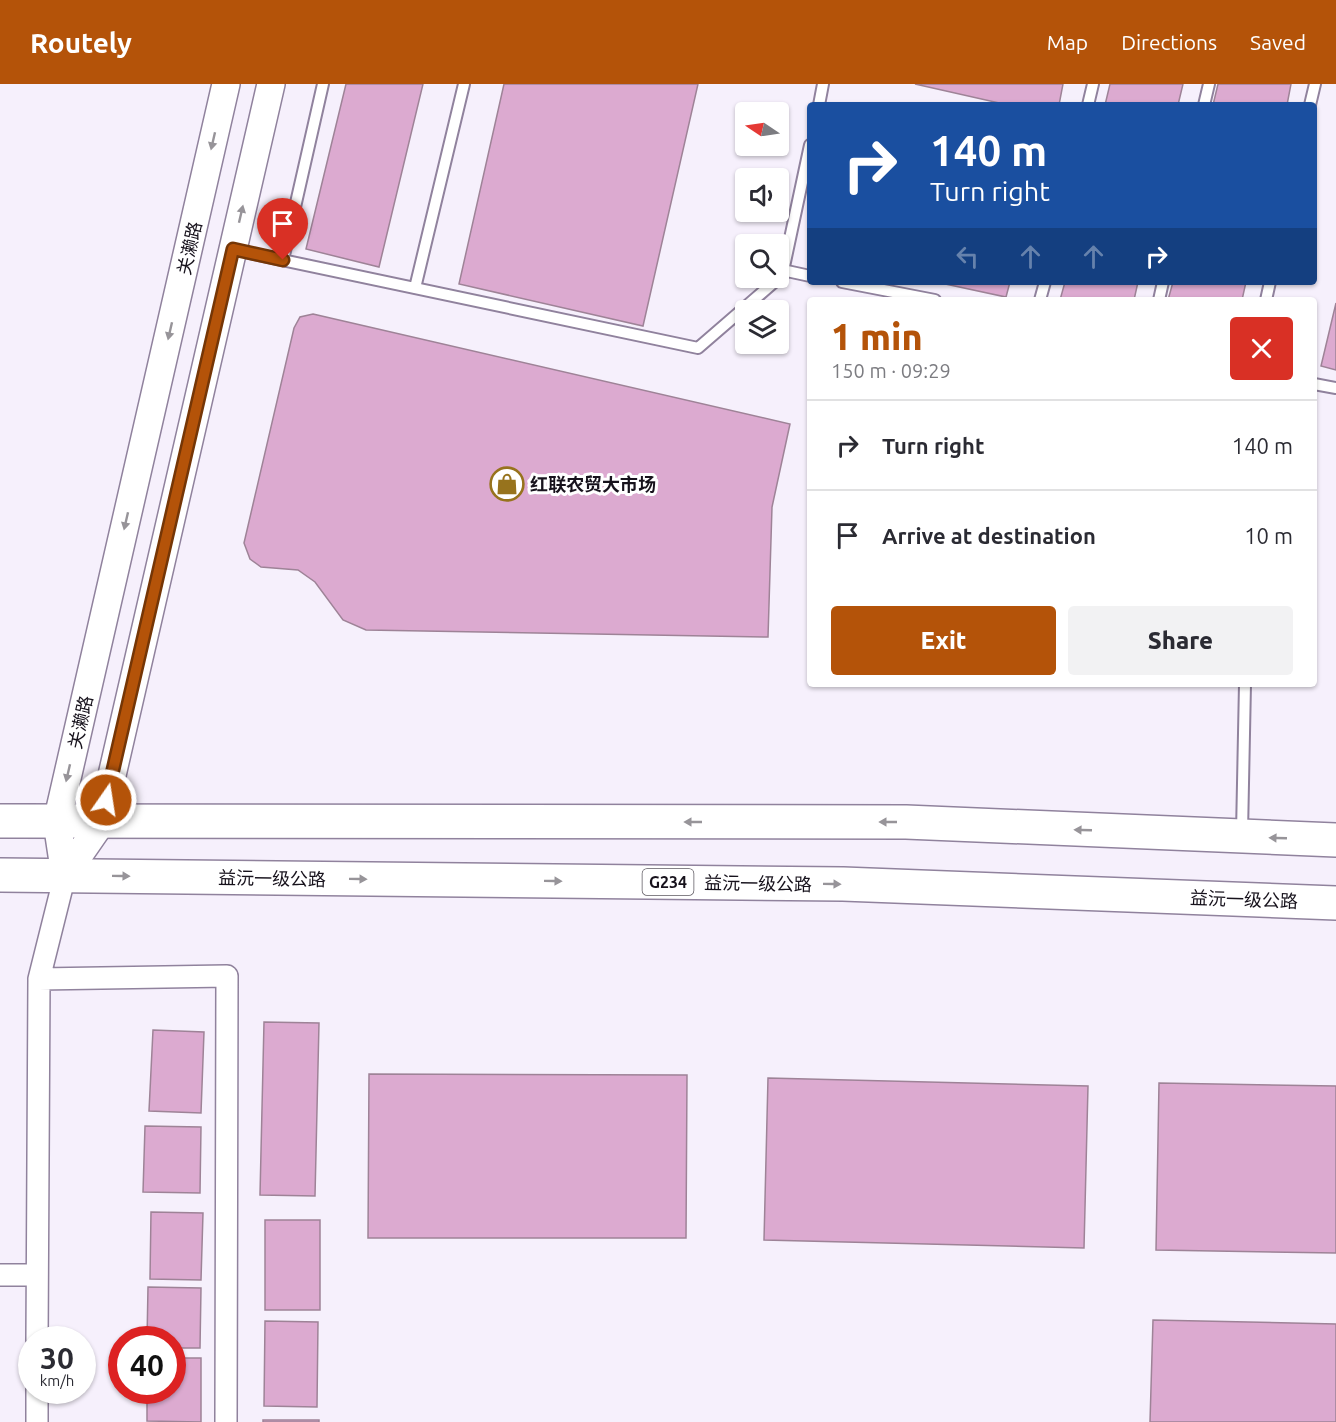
<!DOCTYPE html>
<meta charset="utf-8">
<style>
:root{--surface:#fff;--page:#f2f2f3;--text:#2b2b33;--muted:#7c7c81;--line:#e1e1e2;--accent:#b45309}
body{margin:0;font-family:Ubuntu,"Noto Sans SC",sans-serif;background:var(--page);color:var(--text);height:100vh;display:flex;flex-direction:column;font-size:22px;white-space:nowrap}
*{box-sizing:border-box;margin:0}
p{font-size:20px;color:var(--muted)}
.icon{flex:none;width:33px;height:33px;fill:none;stroke:currentColor;stroke-width:2;stroke-linecap:round;stroke-linejoin:round}
.map{position:relative;flex:1;overflow:hidden}
.details{position:absolute;left:807px;top:213px;width:510px;height:390px;display:flex;flex-direction:column;background:var(--surface);border-radius:6px;box-shadow:0 2px 4px #0004}
.details>*{flex:none}
.top-card{position:absolute;left:807px;top:18px;width:510px;height:183px;border-radius:6px;box-shadow:0 2px 4px #0004;background:#1a4fa0;color:#fff;overflow:hidden}
.needle{width:39px;rotate:283deg}
.buttons{position:absolute;left:735px;top:18px;display:grid;gap:12px}
.buttons a{display:grid;place-items:center;width:54px;height:54px;border-radius:6px;background:var(--surface);box-shadow:0 2px 4px #0004;font-size:30px}
.speed{position:absolute;left:18px;top:1242px;display:flex;gap:12px;font-size:30px;font-weight:700;text-align:center}
.speed>*{display:grid;place-content:center;width:78px;height:78px;border-radius:50%;background:var(--surface);box-shadow:0 2px 4px #0004;line-height:1}
.speed small{font-size:15px;font-weight:400}
.speed .limit{border:9px solid #d22;background:#fff;color:#111}
.pin{position:absolute;display:grid;place-items:center;width:51px;height:51px;color:#fff;margin:-62px -26px;border-radius:50% 50% 50% 0;rotate:-45deg;box-shadow:0 0 6px #0007}
.pin .icon{rotate:45deg}
.me{position:absolute;width:66px;margin:-33px;rotate:13deg;stroke-linejoin:round;filter:drop-shadow(0 0 4px #0008)}
.turn{display:flex;align-items:center;gap:21px;height:126px;padding:0 24px;font-size:27px}
.turn .icon{width:78px;height:78px;stroke-width:2.5}
.turn b{display:block;font-size:42px;line-height:51px}
.lanes{display:flex;align-items:center;height:57px;padding:0 24px;background:#0003;justify-content:center;gap:30px;direction:ltr}
.lanes .off{opacity:.35}
.round{display:grid;place-items:center;flex:none;width:63px;height:63px;border-radius:6px;background:var(--page)}
.overview{display:flex;align-items:center;justify-content:space-between;height:102px;padding:0 24px}
h1{font-size:36px;font-weight:800;line-height:45px;color:var(--accent)}
.button{display:flex;gap:12px;margin-top:auto;padding:12px 24px}
.button a{flex:1;height:69px;border-radius:6px;background:var(--accent);color:#fff;font-size:24px;font-weight:800;line-height:69px;text-align:center}
.button a+a{background:var(--page);color:var(--text)}
ul{padding:0;list-style:none}
li{display:flex;align-items:center;gap:18px;height:90px;padding:0 24px;border-top:2px solid var(--line)}
li div{flex:1}
li b{display:block;font-size:22px}
li em{font-style:normal}
header{display:flex;align-items:center;gap:36px;box-sizing:border-box;height:84px;padding:0 30px;background:var(--accent);color:#fff}
header strong{font-size:28px}
nav{display:flex;gap:33px;margin-inline-start:auto;font-size:21px}
.map>svg:first-child{display:block}
.building{fill:#dcaad0;stroke:#9e8397;stroke-width:1.5}
.lines{fill:none;stroke-linecap:round;stroke-linejoin:round}
.service-casing{stroke:#90829d;stroke-width:14}
.minor-casing{stroke:#90829d;stroke-width:24}
.tertiary-casing{stroke:#90829d;stroke-width:30}
.trunk-casing{stroke:#90829d;stroke-width:36}
.service{stroke:#fff;stroke-width:10}
.minor{stroke:#fff;stroke-width:21}
.tertiary{stroke:#fff;stroke-width:27}
.trunk{stroke:#fff;stroke-width:33}
.oneway{fill:#979499}
.route-casing{stroke:#753606;stroke-width:15}
.route{stroke:#b45309;stroke-width:10}
.labels{text-anchor:middle;dominant-baseline:central;stroke-width:6;stroke-linejoin:round;paint-order:stroke}
.shield{fill:#fff;stroke:#5d5960;stroke-width:1.5}
.shield-label{font-size:16px;font-weight:bold;fill:#17121c}
.street-label{font-size:18px;fill:#17121c;stroke:#fff}
.poi-label{font-size:18px;font-weight:bold;fill:#17121c;stroke:#fff;text-anchor:start}
</style>
<header>
<strong>Routely</strong>
<nav><a>Map</a><a>Directions</a><a>Saved</a></nav>
</header>
<div class="map">
<svg width="1336" height="1338" viewBox="0 0 1336 1338">
<rect width="100%" height="100%" fill="#f6f0fc"/>
<path class="building" d="M346,0H423L379,183L306,165Z
M504,0H698L643,242L459,200Z
M915,0H1063L1059,21H1008Z
M1110,0H1183L1178,21H1105Z
M1218,0H1291L1287,21H1213Z
M936,198H1010L1006,213Z
M1065,198H1138L1134,216H1060Z
M1173,198H1246L1242,216H1168Z
M1336,219V286L1321,282Z
M313,230L790,340L772,423L768,553L366,546L343,536L315,498L298,486L261,483L250,475L244,459L294,244L300,233Z
M264,938L319,939L315,1112L260,1111Z
M153,946L204,948L201,1029L149,1027Z
M369,990L687,991L686,1154H368Z
M768,994L1088,1002L1084,1164L764,1156Z
M1159,999L1336,1002V1169L1156,1166Z
M145,1042L201,1043L200,1109L143,1108Z
M151,1128L203,1129L201,1196L150,1195Z
M265,1136H320V1226H265Z
M148,1203L201,1204L200,1264H172V1256H147Z
M1153,1236L1336,1240V1338H1150Z
M265,1237L318,1238L317,1323L264,1322Z
M172,1274H201V1338L147,1337V1306H172Z
M263,1336H319V1338H263Z"/>
<g class="lines">
<defs>
<path id="service" d="M819,21L823,0
M1088,21L1093,0
M1204,21L1209,0
M1310,21L1315,0
M235,166L698,264L787,187L810,192
M283,176L323,0
M782,192L810,61
M842,198L935,216
M415,204L464,0
M1040,216L1045,198
M1159,216L1163,198
M1266,216L1270,198
M1314,300L1336,304
M1242,749L1245,600"/>
<path id="minor" d="M65,791L39,895L227,892L226,1338
M0,1191H37
M37,1256L39,895
M37,1338V1306"/>
<path id="tertiary" d="M65,791L101,739L271,0
M65,791L57,738L226,0"/>
<path id="trunk" d="M0,737L906,738L1336,756
M0,791L843,800L1336,819"/>
</defs>
<use href="#service" class="service-casing"/>
<use href="#minor" class="minor-casing"/>
<use href="#tertiary" class="tertiary-casing"/>
<use href="#trunk" class="trunk-casing"/>
<use href="#service" class="service"/>
<use href="#minor" class="minor"/>
<use href="#tertiary" class="tertiary"/>
<use href="#trunk" class="trunk"/>
</g>
<defs><path id="oneway-solid" d="M-6-.8H1V-3.2L6.5 0L1 3.2V.8H-6Z" transform="scale(1.5)"/></defs>
<g class="oneway">
<use href="#oneway-solid" transform="translate(213 57) rotate(103)"/>
<use href="#oneway-solid" transform="translate(241 130) rotate(-77)"/>
<use href="#oneway-solid" transform="translate(170 247) rotate(103)"/>
<use href="#oneway-solid" transform="translate(126 437) rotate(103)"/>
<use href="#oneway-solid" transform="translate(68 689) rotate(103)"/>
<use href="#oneway-solid" transform="translate(693 738) rotate(180)"/>
<use href="#oneway-solid" transform="translate(888 738) rotate(180)"/>
<use href="#oneway-solid" transform="translate(1083 746) rotate(-178)"/>
<use href="#oneway-solid" transform="translate(1278 754) rotate(-178)"/>
<use href="#oneway-solid" transform="translate(121 792) rotate(1)"/>
<use href="#oneway-solid" transform="translate(358 795) rotate(1)"/>
<use href="#oneway-solid" transform="translate(553 797) rotate(1)"/>
<use href="#oneway-solid" transform="translate(832 800) rotate(1)"/>
</g>
<g class="lines">
<defs>
<path id="route" d="M106,716L233,165L283,176"/>
</defs>
<use href="#route" class="route-casing"/>
<use href="#route" class="route"/>
</g>
<defs>
<symbol id="shop-ring" viewBox="-11 -11 22 22"><circle r="9.5" fill="#fff" stroke="#97731d" stroke-width="1.5"/><path d="M-5-2.5h2.3a2.7 3.5 0 0 1 5.4 0H5L5.5 6h-11ZM-1.5-2.5h3a1.5 2.3 0 0 0-3 0Z" fill="#97731d"/></symbol>
</defs>
<g fill-rule="evenodd">
<use href="#shop-ring" x="488" y="381" width="38" height="38"/>
</g>
<g class="labels">
<rect class="shield" x="642.5" y="785" width="51" height="26" rx="4.5"/>
<g class="shield-label">
<text x="668" y="798">G234</text>
</g>
<g class="street-label">
<text transform="translate(189 164) rotate(-77)">关濑路</text>
<text transform="translate(80 638) rotate(-77)">关濑路</text>
<text transform="translate(272 794) rotate(1)">益沅一级公路</text>
<text transform="translate(758 799) rotate(1)">益沅一级公路</text>
<text transform="translate(1244 815) rotate(2)">益沅一级公路</text>
</g>
<g class="poi-label">
<text x="530" y="400">红联农贸大市场</text>
</g>
</g>
</svg>
<div class="buttons">
<a><svg class="needle" viewBox="-14 -14 28 28"><path d="M0-13l5 13h-10z" fill="#e53935"/><path d="M0 13l5-13h-10z" fill="#7c7c81"/></svg></a>
<a><svg class="icon" aria-label="sound" viewBox="0 0 24 24"><path d="M4 9h4l5-4v14l-5-4H4zM17 9q2 3 0 6"/></svg></a>
<a><svg class="icon" aria-label="search" viewBox="0 0 24 24"><circle cx="10" cy="10" r="6"/><path d="M15 15l6 6"/></svg></a>
<a><svg class="icon" aria-label="layers" viewBox="0 0 24 24"><path d="M12 4l9 5-9 5-9-5zM3 14l9 5 9-5"/></svg></a>
</div>
<div class="speed"><div>30<small>km/h</small></div><div class="limit">40</div></div>
<div class="pin" style="left:283px;top:176px;background:#d93025"><svg class="icon" aria-label="arrive" viewBox="0 0 24 24"><path d="M6 21V4h12l-3 4 3 4H6"/></svg></div>
<svg class="me" style="left:106px;top:716px" viewBox="-20 -20 40 40"><circle r="17" fill="#b45309" stroke="#fff" stroke-width="3"/><path d="M0-11L8 9 0 5-8 9z" fill="#fff"/></svg>
<div class="top-card">
<div class="turn"><svg class="icon" aria-label="right" viewBox="0 0 24 24"><path d="M7 20v-9h11M14 6l5 5-5 5"/></svg><div><b>140 m</b>Turn right</div></div>
<div class="lanes"><svg class="icon off" aria-label="left" viewBox="0 0 24 24"><path d="M17 20v-9H6M10 6l-5 5 5 5"/></svg><svg class="icon off" aria-label="ahead" viewBox="0 0 24 24"><path d="M12 20V5M6 11l6-6 6 6"/></svg><svg class="icon off" aria-label="ahead" viewBox="0 0 24 24"><path d="M12 20V5M6 11l6-6 6 6"/></svg><svg class="icon" aria-label="right" viewBox="0 0 24 24"><path d="M7 20v-9h11M14 6l5 5-5 5"/></svg></div>
</div>
<section class="details">
<div class="overview"><div><h1>1 min</h1><p>150 m · 09:29</p></div><a class="round" style="background:#d93025;color:#fff"><svg class="icon" aria-label="close" viewBox="0 0 24 24"><path d="M6 6l12 12M18 6L6 18"/></svg></a></div>
<ul>
<li><svg class="icon" aria-label="right" viewBox="0 0 24 24"><path d="M7 20v-9h11M14 6l5 5-5 5"/></svg><div><b>Turn right</b></div><em>140 m</em></li>
<li><svg class="icon" aria-label="arrive" viewBox="0 0 24 24"><path d="M6 21V4h12l-3 4 3 4H6"/></svg><div><b>Arrive at destination</b></div><em>10 m</em></li>
</ul>
<div class="button"><a>Exit</a><a>Share</a></div>
</section>
</div>
